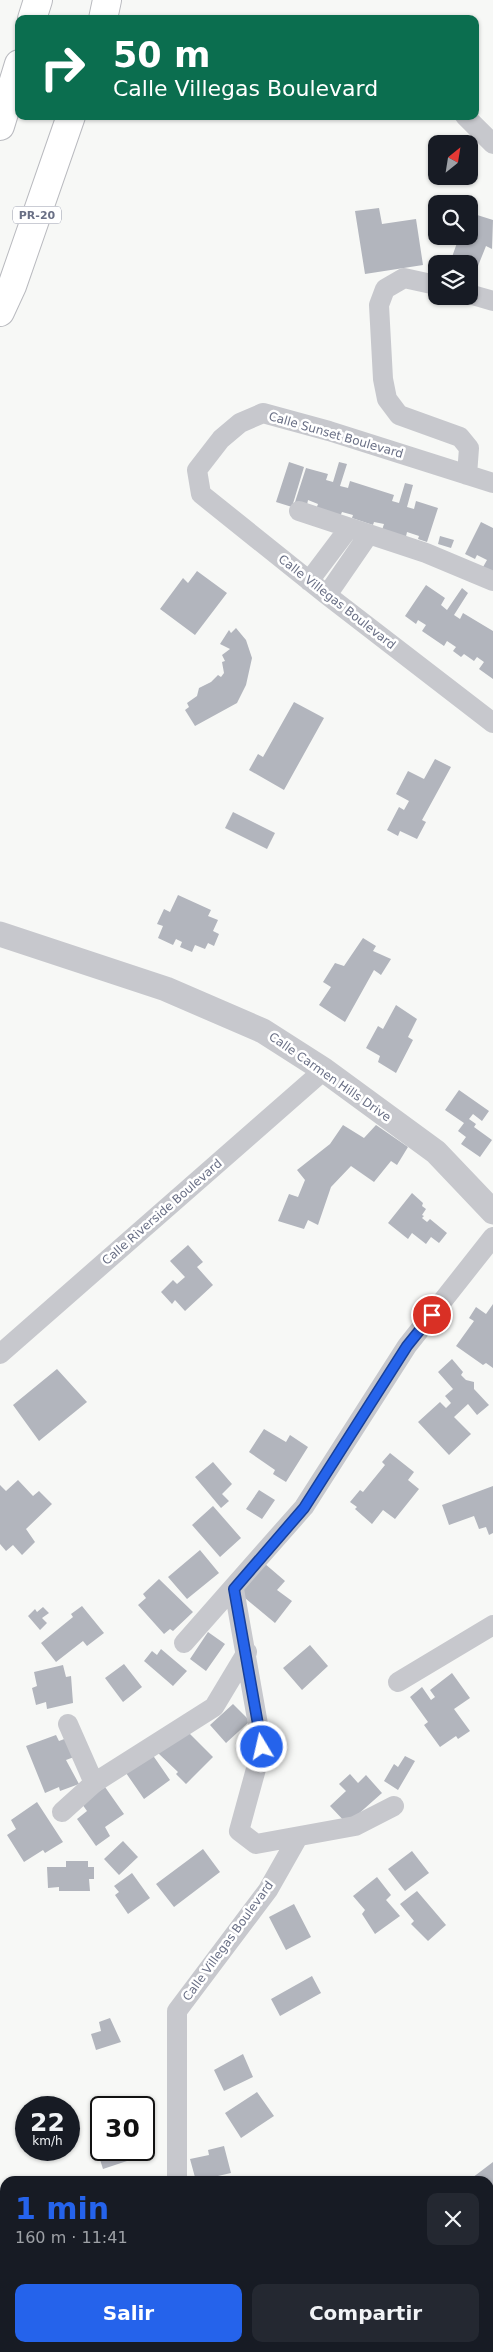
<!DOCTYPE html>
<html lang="es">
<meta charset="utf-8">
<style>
:root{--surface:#171b24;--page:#242831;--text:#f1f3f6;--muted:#9ea1a6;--accent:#2563eb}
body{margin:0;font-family:"DejaVu Sans",sans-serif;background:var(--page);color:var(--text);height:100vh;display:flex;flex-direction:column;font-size:19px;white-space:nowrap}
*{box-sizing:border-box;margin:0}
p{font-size:16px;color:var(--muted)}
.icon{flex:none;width:28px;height:28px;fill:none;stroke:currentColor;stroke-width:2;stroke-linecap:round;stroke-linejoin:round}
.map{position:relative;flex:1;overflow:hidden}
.side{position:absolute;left:0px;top:2176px;width:494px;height:176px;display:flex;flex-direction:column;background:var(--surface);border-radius:15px 15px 0 0;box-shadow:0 1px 4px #0004}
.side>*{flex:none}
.banner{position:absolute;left:15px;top:15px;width:464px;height:105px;border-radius:10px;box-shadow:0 1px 4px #0004;background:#0b6e4f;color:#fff;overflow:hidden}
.needle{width:32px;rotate:30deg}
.tools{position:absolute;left:428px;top:135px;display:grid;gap:10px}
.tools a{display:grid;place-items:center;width:50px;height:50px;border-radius:10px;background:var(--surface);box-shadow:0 1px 4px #0004;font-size:25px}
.speed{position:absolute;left:15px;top:2096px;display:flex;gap:10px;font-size:25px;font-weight:700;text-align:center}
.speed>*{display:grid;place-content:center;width:65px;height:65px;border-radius:50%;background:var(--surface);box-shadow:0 1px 4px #0004;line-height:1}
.speed small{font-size:12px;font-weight:400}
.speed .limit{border:2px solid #111;border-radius:8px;background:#fff;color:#111}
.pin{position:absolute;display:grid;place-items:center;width:42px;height:42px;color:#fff;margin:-21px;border:2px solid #fff;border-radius:50%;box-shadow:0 1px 5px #0007}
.me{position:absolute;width:55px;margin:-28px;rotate:351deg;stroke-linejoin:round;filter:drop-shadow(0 0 4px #0008)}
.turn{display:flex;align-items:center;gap:18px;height:105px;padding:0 15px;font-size:22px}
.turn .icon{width:65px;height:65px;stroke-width:2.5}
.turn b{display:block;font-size:35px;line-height:42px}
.round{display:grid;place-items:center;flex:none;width:52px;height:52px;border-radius:10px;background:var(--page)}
.summary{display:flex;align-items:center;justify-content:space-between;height:85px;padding:0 15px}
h1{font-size:30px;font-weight:800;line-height:38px;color:var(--accent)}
.button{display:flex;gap:10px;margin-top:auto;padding:10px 15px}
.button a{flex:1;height:58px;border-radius:10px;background:var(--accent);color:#fff;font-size:20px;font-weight:800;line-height:58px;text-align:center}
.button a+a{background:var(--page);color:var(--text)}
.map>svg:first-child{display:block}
.building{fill:#b2b5bd}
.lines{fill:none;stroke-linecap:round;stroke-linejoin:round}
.trunk-casing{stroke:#b9babf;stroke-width:30}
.motorway-casing{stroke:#b9babf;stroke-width:30}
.minor{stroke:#c7c8cd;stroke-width:20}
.tertiary{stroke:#c7c8cd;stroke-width:25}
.trunk{stroke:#fff;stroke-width:28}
.motorway{stroke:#fff;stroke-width:28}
.route-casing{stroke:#184099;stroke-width:12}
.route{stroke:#2563eb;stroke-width:9}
.labels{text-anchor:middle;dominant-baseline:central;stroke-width:5;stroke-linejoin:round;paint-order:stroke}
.shield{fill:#fff;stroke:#969aaa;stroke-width:1}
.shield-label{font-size:11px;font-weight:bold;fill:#696f85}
.street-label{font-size:12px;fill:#696f85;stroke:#fff}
</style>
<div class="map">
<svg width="493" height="2352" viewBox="0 0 493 2352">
<rect width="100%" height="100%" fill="#f7f8f6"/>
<path class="building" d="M379,208L382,224L416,219L423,265L365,274L355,211Z
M474,214L493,220L492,249L486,246L478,266L452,257L458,240L451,236H469V219L471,220Z
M289,462L304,467L292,507L276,502Z
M339,462L347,464L340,486L348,488L350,481L394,495L392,501L399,503L405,483L413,485L407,507L414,509L416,501L438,508L427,542L418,539L419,536L407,532L405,541L381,533L384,524L374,522L373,525L352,518L353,515L342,512L339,519L315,512L318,504L308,500L307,505L295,502L306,468L328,474L326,480L333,482Z
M481,522L493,528V572L483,567L487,560L477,555L475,559L465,554Z
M440,536L454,540L451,548L438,544Z
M197,571L227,593L195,635L160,609L183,578L188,583Z
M426,585L445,598L441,605L447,610L462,588L468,593L454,615L460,619L463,613L493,631V679L479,669L484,662L477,657L474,661L464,654L461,657L453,651L456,647L447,641L444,646L422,631L426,625L418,620L416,624L405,616Z
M236,628L246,640L252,658L246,685L237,703L195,726L185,710L189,707L187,703L197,696L199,688L211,682L218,675L221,677L224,673L222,662L225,661L222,655L230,649L220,644L229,630L231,633Z
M294,702L324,718L284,790L249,770L258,754L263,757Z
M435,759L451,767L422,820L426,822L417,839L400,831L398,836L387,830L399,807L404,810L409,801L396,794L408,771L424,779Z
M233,812L275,833L267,849L225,828Z
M178,895L211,910L208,916L218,920L213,931L219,934L214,946L208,943L205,949L195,945L192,952L180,947L182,942L176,939L173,945L158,938L163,926L157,924L164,909L170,912Z
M363,938L376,946L373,951L391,959L381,975L374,970L345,1022L319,1005L331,987L323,982L335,963L344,966Z
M396,1005L417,1019L408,1037L413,1040L396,1073L378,1062L380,1056L366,1048L378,1026L383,1029Z
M459,1090L489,1111L482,1121L473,1114L469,1119L476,1124L474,1127L492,1140L480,1157L461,1144L466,1137L458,1131L464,1123L445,1110Z
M343,1125L364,1138L376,1125L408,1147L397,1165L391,1161L374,1182L351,1166L331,1187L318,1225L308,1220L304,1229L278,1221L289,1194L298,1197L305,1180L297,1170L330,1144Z
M412,1193L423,1203L422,1206L426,1209L422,1215L424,1216L422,1218L427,1222L430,1219L447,1233L439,1243L431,1237L426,1244L412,1233L408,1239L388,1223Z
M188,1245L203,1262L197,1267L213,1285L185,1311L175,1300L172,1304L161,1292L173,1280L177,1284L185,1277L170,1261Z
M493,1304V1368L486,1363L483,1365L456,1346L474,1321L469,1318L476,1307L486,1314Z
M452,1359L463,1372L461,1375L466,1380L474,1382V1389L489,1405L477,1415L468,1404L454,1417L471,1434L449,1455L418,1422L440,1402L446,1408L451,1403L445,1396L453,1389L438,1372Z
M57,1369L87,1402L39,1441L13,1405Z
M264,1429L286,1442L290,1435L308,1447L286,1482L273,1474L275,1470L249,1452Z
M390,1453L414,1472L408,1480L419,1489L395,1519L383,1510L372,1524L355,1509L357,1507L350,1502L360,1490L363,1492L385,1465L382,1462Z
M213,1462L232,1484L222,1494L229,1501L221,1508L195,1477Z
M18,1480L33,1496L39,1491L52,1504L26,1529L35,1542L22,1555L13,1545L6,1551L0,1544V1485L6,1491Z
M493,1486V1533L489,1535L486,1527L479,1529L474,1516L449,1525L442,1505Z
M259,1490L275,1500L262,1519L246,1509Z
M213,1506L241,1538L220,1557L192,1525Z
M200,1550L219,1573L187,1599L168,1577Z
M264,1563L285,1581L277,1590L292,1601L275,1623L239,1593Z
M159,1579L193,1612L173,1631L170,1629L164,1634L138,1605L146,1598L143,1594Z
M82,1606L104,1633L87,1646L83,1641L56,1662L41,1643L73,1617L71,1614Z
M43,1607L49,1613L42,1618L47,1623L40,1630L28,1616L35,1609L37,1612Z
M208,1632L225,1644L206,1671L190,1659Z
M310,1645L328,1666L302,1690L283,1668Z
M161,1649L187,1671L173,1686L144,1661L152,1651L157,1655Z
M124,1664L142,1687L123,1702L105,1678Z
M63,1665L66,1677L71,1676L73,1703L47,1709L46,1702L36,1705L32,1688L37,1686L34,1672Z
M452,1673L470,1698L454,1709L470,1731L458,1739L456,1736L440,1747L424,1725L428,1722L410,1697L422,1687L431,1700L435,1697L430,1690Z
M233,1704L250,1721L226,1743L210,1725Z
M184,1728L213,1757L186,1784L176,1774L178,1772L158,1753Z
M56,1735L59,1741L67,1738L74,1757L66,1760L79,1784L60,1791L59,1787L45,1793L26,1746Z
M152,1754L170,1780L144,1799L126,1773Z
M405,1756L415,1761L398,1790L384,1781L394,1764L398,1767Z
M350,1774L358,1783L366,1775L382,1793L347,1824L330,1806L346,1791L339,1784Z
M105,1787L124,1814L105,1827L110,1836L96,1846L77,1819L87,1811L82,1804Z
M37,1802L63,1842L45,1853L43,1850L24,1862L7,1835L16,1829L11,1820Z
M123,1841L138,1857L119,1875L104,1859Z
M203,1849L220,1872L174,1907L156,1884Z
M412,1851L429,1873L405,1891L388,1869Z
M66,1861H88V1867H94V1879H89L90,1891H59V1887L48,1888L47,1867H66Z
M132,1873L150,1898L128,1914L115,1895L119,1892L114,1886Z
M377,1877L391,1895L386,1900L400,1916L375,1934L362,1914L365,1910L353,1896Z
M417,1891L446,1925L428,1941L411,1924L414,1921L400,1904Z
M294,1904L311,1937L286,1950L269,1917Z
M312,1976L321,1993L280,2016L271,1999Z
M110,2018L121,2042L96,2050L91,2034L101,2031L99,2022Z
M243,2054L253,2077L224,2091L214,2070Z
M257,2092L274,2116L241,2138L225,2113Z
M133,2098L137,2108H118L116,2104Z
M101,2145V2150H137L139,2157L103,2169L96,2147Z
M224,2146L231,2173L196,2181L190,2159L209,2155L208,2150Z
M493,2162V2206L489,2209V2181H468Z
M288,2348H333L329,2352H283Z"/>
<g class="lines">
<defs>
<path id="trunk" d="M489,2326L493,2323
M456,2352L462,2348"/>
<path id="motorway" d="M32,19L38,0
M103,19L107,0
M0,126L19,64
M0,312L12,286L71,116"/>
</defs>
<use href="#trunk" class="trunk-casing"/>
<use href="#motorway" class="motorway-casing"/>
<path class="minor" d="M465,116L493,144
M436,285L404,278L385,289L379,305L383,379L387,399L399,415L460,437L469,448L467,475
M469,294L493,301
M493,483L329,431L263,413L240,423L221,439L197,470L201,494L327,595L493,723
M299,511L426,553L493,581
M309,581L349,528
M327,595L369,534
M0,1354L324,1070
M234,1589L262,1747L239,1831L256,1844L355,1826L394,1806
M184,1643L304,1507L407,1346L493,1237
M398,1682L493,1625
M68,1724L94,1783
M62,1812L94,1783L214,1707L247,1652
M177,2181V2011L268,1890L298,1837"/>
<path class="tertiary" d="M0,934L166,989L263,1031L324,1070L436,1152L493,1212"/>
<use href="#trunk" class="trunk"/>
<use href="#motorway" class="motorway"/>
</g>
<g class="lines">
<defs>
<path id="route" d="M262,1747L234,1589L304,1508L407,1346L432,1315"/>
</defs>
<use href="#route" class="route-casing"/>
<use href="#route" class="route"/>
</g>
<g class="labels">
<rect class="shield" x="13" y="206.5" width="48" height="17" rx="4"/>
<g class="shield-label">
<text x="37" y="215">PR-20</text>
</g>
<g class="street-label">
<text transform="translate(336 435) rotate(16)">Calle Sunset Boulevard</text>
<text transform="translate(337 602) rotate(38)">Calle Villegas Boulevard</text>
<text transform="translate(330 1077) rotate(35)">Calle Carmen Hills Drive</text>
<text transform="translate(162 1212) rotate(-41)">Calle Riverside Boulevard</text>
<text transform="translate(228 1941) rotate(-54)">Calle Villegas Boulevard</text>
</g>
</g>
</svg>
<div class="tools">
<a><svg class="needle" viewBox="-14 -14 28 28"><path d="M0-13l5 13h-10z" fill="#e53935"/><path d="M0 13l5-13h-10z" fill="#9ea1a6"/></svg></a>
<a><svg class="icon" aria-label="search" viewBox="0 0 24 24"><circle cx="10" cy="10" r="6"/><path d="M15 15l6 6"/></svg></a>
<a><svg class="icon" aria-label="layers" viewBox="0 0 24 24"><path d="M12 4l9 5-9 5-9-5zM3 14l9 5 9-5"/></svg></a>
</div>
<div class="speed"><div>22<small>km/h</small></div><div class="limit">30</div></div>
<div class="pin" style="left:432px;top:1315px;background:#d93025"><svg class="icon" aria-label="arrive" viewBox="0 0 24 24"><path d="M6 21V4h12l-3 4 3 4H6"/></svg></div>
<svg class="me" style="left:262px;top:1747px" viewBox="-20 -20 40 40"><circle r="17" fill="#2563eb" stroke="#fff" stroke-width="3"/><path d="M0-11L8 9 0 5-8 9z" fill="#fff"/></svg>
<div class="banner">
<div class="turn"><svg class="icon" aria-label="right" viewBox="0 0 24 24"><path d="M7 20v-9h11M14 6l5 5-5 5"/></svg><div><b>50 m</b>Calle Villegas Boulevard</div></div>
</div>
<section class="side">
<div class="summary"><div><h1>1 min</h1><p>160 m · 11:41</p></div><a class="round"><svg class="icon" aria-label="close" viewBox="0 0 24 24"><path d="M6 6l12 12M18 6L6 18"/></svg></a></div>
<div class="button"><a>Salir</a><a>Compartir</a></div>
</section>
</div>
